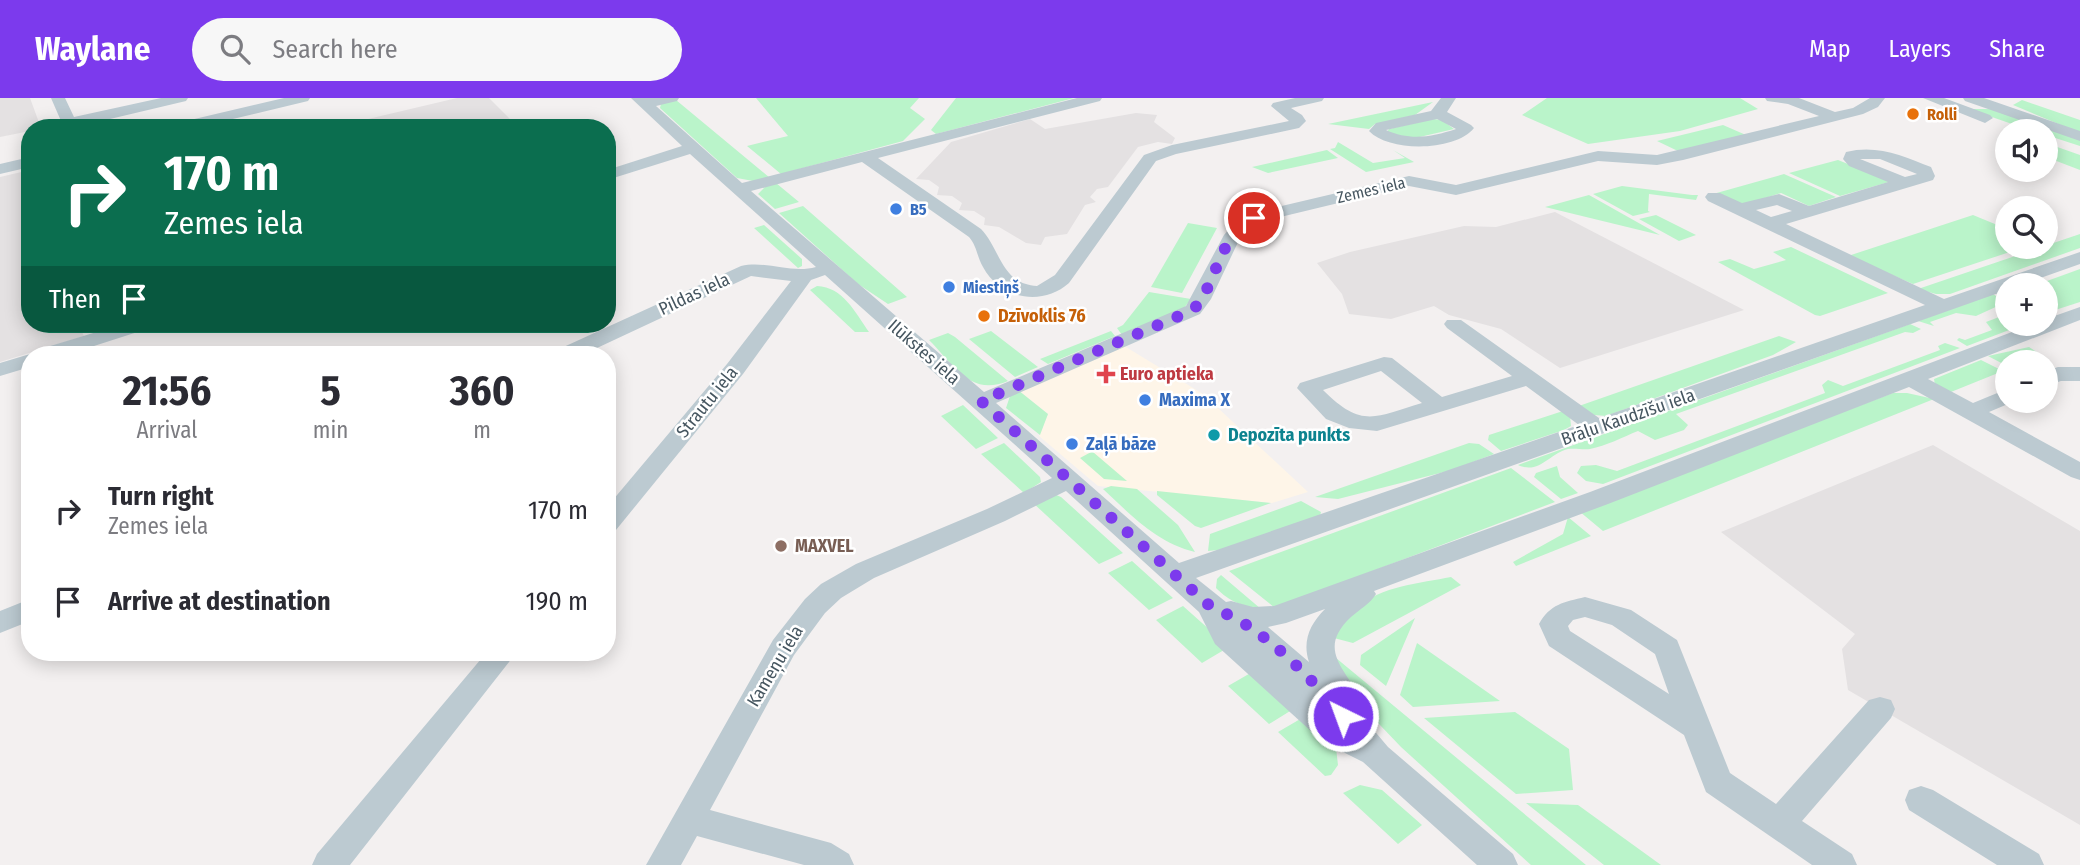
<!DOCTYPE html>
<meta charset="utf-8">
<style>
:root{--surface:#fff;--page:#f7f7f7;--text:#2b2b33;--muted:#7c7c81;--accent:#7c3aed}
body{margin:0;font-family:"Fira Sans Condensed",sans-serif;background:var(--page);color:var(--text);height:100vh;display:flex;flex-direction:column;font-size:26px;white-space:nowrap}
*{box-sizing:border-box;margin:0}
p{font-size:23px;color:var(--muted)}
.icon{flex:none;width:38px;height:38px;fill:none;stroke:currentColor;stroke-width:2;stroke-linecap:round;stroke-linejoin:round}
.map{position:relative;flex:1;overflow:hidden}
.side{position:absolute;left:21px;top:248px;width:595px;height:315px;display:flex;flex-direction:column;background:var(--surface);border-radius:28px;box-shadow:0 4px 18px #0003}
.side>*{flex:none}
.hud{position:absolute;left:21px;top:21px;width:595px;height:214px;border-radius:28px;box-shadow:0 4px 18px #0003;background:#0b6e4f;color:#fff;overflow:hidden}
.fabs{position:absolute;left:1995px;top:21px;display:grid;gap:14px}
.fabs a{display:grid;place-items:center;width:63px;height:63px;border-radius:50%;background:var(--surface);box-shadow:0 4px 18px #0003;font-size:35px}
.pin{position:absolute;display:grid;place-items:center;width:60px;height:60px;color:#fff;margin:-30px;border:4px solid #fff;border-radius:50%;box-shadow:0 2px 7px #0007}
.me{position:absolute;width:77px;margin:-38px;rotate:318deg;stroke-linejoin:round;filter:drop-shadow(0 0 5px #0008)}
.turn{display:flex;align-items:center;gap:24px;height:147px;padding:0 28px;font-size:32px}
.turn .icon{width:91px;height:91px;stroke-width:2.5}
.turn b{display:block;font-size:49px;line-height:60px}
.then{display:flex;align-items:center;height:66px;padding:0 28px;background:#0003;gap:14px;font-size:26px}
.eta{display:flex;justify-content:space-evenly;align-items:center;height:119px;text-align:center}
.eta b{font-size:42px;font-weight:700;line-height:49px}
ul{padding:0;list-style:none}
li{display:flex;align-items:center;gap:21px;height:91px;padding:0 28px}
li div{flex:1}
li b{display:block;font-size:26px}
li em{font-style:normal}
header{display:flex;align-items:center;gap:42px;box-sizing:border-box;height:98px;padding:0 35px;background:var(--accent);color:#fff}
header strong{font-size:33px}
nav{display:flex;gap:38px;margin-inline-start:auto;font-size:24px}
.search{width:490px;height:63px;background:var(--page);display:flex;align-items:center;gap:18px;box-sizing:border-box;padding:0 24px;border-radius:38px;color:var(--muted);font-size:26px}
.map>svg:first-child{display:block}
.commercial{fill:#fef5e8}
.education{fill:#e4e1e2}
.green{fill:#baf4ca}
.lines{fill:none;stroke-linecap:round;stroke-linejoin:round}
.minor{fill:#bccad1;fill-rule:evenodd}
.route{stroke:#7c3aed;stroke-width:12;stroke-dasharray:0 21.6}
.food-dot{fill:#e8710a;stroke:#fff;stroke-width:2.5}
.shop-dot{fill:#3f7fe0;stroke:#fff;stroke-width:2.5}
.health-dot{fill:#e0444e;stroke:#fff;stroke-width:2.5}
.culture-dot{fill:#0f9aa8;stroke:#fff;stroke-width:2.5}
.education-dot{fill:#8d6e63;stroke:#fff;stroke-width:2.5}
.labels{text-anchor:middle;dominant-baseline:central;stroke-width:5;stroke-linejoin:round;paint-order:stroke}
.far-food-label{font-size:16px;font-weight:bold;fill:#c56008;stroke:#fff;text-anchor:start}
.far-street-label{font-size:16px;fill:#465660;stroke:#fff}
.far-shop-label{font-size:16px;font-weight:bold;fill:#366cbe;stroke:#fff;text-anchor:start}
.street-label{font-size:18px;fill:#465660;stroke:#fff}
.food-label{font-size:18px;font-weight:bold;fill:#c56008;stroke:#fff;text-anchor:start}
.health-label{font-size:18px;font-weight:bold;fill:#be3a42;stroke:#fff;text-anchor:start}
.shop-label{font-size:18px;font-weight:bold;fill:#366cbe;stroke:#fff;text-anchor:start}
.culture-label{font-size:18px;font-weight:bold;fill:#0d838f;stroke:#fff;text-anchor:start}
.education-label{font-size:18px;font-weight:bold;fill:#785e54;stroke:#fff;text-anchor:start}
</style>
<header>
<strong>Waylane</strong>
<div class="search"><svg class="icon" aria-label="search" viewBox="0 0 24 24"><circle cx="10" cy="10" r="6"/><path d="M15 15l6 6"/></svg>Search here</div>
<nav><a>Map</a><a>Layers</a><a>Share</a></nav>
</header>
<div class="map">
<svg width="2080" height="767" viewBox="0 0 2080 767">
<rect width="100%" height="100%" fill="#f3f0f0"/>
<path class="commercial" d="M1121,246L1203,296L1308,394L1272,405L1098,388L1039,338L1048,316L1018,292Z"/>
<path class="education" d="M0,0H30L41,30H30V33L0,39Z
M457,0H489L519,30H330Z
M1136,15L1157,17L1154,24L1175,40L1172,46L1158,44L1138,49L1108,89L1097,91L1090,99L1096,104L1085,107L1067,136L1045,139L1041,147L1026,145L999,129L984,127L985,120L974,113L959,112L962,105L952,98L937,97L939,89L929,82L916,81L951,44L958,42L1030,21L1045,31Z
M30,72V226H78L84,238L0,264V79Z
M1555,114L1744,212L1560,270L1501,231L1449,217L1434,208L1391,221L1349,216L1342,196L1317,165L1350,154L1464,128L1496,129Z
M1933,347L2080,433V727L1848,592L1842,551L1855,536L1721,434Z"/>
<path class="green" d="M756,0H919L910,10L925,21L903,43L781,76L747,48L788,38Z
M956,0H1074L936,36L931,32Z
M1547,0H1740L1758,11L1680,33L1588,46L1522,17Z
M676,2L770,80L753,83L737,80L660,10L661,6Z
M2022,2L2080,22V35L2013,7Z
M1433,4L1415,17L1375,26L1369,31L1328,26Z
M1969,11H1992L2080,42V48L2046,37V33H2032Z
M1433,21L1442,22L1454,31L1411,41L1387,34L1389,31Z
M1723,27L1746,37L1680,54L1657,43Z
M1338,44L1373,65L1405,60L1393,52L1414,64L1366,74L1330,51L1335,50Z
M2046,45L2080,57V72L2046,59Z
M1327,52L1338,60L1268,75L1252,69Z
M1838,62L1888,82L1889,84L1840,98L1789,75Z
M1784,76L1836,99L1809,108L1781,95L1740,108L1713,96Z
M776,85L799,104L775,111L758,96L766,88Z
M1622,88L1692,97H1698L1696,102L1649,96L1648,113L1650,114L1633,118L1593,96Z
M1589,97L1660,137L1545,109Z
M803,108L907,199L888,206L858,186L779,115Z
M1656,117L1696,137L1679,143L1639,121Z
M1973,117L2007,131V149H2025L1913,186L1848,158Z
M1188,125L1217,130L1182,195L1151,189Z
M764,127L802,161V168L798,170L754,130Z
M2080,136V150L1950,196H1936L1918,191Z
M1791,149L1888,195L1820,218L1815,217L1718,164L1730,161L1754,171L1786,162L1773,154Z
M2080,171V204L2046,215V187H2036Z
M817,188C843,189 855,214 869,234H855L810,192Z
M1149,194L1191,201L1184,210L1122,237L1117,230L1123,227Z
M1993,196L1996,198L2000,207L1976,218L1956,215L1930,224L1934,228L1918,223Z
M2007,216V226H2025L1967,248L1957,242L1959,240L1965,242L1992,232L1986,224Z
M1910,226L1921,231L1913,235L1905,234L1676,316L1688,327L1684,332L1655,342L1638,333C1623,339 1606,348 1590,351C1583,352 1576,350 1568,351C1550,355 1539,377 1518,367Z
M991,233L1038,269L1015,279L969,241Z
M1111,233L1115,238L1048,266L1040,261Z
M948,235L955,239L1008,283C970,299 954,267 929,242Z
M1779,238L1796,244L1773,257L1606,318L1594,317L1576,309Z
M1945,245L1960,250L1603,386L1586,383L1577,375L1581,368L1596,367L1617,373L1825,295L1822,287L1828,282L1843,288L1940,252L1938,248Z
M2029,249L2038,255L2037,260L2025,264H2007V268L1988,258Z
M1981,262L2003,273L1946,296L1935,287L1934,281Z
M1018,292L1048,316L1040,337L1006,310L1010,298Z
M1893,295H1907L1934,301L1603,433L1579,413Z
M963,307L998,340L976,351L941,318Z
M1563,313L1570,318L1571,328L1564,332L1501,353L1488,342L1489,337Z
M1004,345L1040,379L1041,384L1024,395L981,356Z
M1469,345L1479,346L1494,356L1452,372L1338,401L1315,399Z
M1093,353V354L1127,383L1104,381L1080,360Z
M1557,368L1560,379L1578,395L1561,401L1534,379L1536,375Z
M1511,370L1555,404L1275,510L1229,473Z
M1111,388L1137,391L1178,427L1195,454C1157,445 1131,417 1103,391Z
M1157,393L1271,405L1201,430L1195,428L1157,397Z
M1054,396L1061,399L1123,455L1099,466L1032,404Z
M1301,403L1321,414L1320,418L1228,451L1208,453L1210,436Z
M1568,419L1591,438L1516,468L1513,464L1563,436Z
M1132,463L1173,500L1149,512L1108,475Z
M1221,477L1261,511C1242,508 1230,504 1216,490L1217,481Z
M1451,479L1461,487L1353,545L1330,539C1338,529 1347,518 1356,510C1381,488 1421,485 1451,479Z
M1183,508L1229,549L1202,565L1156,522Z
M1415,520L1386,588L1360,567L1361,557Z
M1417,545L1500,603L1413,609L1400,597Z
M1330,555L1586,767H1531L1401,649L1337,582Z
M1254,573L1295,610L1269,626L1228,588Z
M1515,614L1569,651L1573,692L1516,696L1424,620Z
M1302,620L1336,650L1338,667L1331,677L1325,678L1278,634Z
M1360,687L1382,692L1422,727L1398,746L1343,695Z
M1526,705L1578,707L1661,767H1604Z"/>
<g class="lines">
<path class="minor" d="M51,0H65L74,19L161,0H188L186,3L72,30H52L61,23Z
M284,0H310L308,3L195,30H166L169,27Z
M631,0H679L677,3L656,8L742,85L1077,0H1102L1100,3L878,60L981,131C1001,152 1001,186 1037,188L1055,177L1144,57L1172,47L1289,23L1271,8L1273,5L1295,0H1324L1322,3L1291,10L1302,17L1306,23L1299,30L1176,56L1156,63L1069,185C1042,209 1000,201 983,169C977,159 977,148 969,139L862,64L751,93L984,294L1186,208L1224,137L1236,123L1248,116L1409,78L1456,87L1598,53L1657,57L1819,18L1788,6L1767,3L1765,0H1799L1835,14L1853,10L1870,0H1885L1878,9L1863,16L1683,62L1657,67L1598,63L1456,97L1409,88L1260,124L1240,140L1211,201L1200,216L996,305L1179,465L1579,327L1526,288L1377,333L1349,330L1326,321L1297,290L1300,285L1384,259L1392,260L1442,299L1512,278L1447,230L1444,226L1447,222H1461L1599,320L1925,207L1708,103L1705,99L1708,95H1720L1742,105L1779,96L1809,108L1888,84L1849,68L1843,61L1846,54C1877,46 1903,58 1931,69L1935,78L1933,82L1786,126L1944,201L2080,154V166L2021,187H2007V192L1196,480L1226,504L1231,503L1253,509L1274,508L1590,394L2033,226H2046V221L2080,209V222L1928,281L1973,305L2007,291V303H2015L1989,314L2080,364V382L2071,379L1909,289L1608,406L1374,493L1376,496C1370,506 1360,511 1351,519C1317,551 1344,569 1361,601L1355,610L1388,649L1513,756L1518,767H1477L1363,664L1323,644L1215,546L1199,514L1066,393L1005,423L874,480L841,500L825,515L794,557L710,712L831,745L849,756L854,767H804L697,738L681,767H646L773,542L805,501L821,486L856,466L987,411L1052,380L825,177L811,182L743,276L616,432L607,435V409L727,266L791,183L751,178L582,257H555L557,252L741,168C766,162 791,176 816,169L690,56L607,82V72L682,48ZM1860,61H1880L1917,76L1905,79ZM1777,107L1792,113L1771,119L1756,112ZM1381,273L1422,305C1375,319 1362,331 1323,292ZM1325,511C1310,526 1302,543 1309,564L1268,529L1286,525Z
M1441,0H1456L1447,14L1471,27L1474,30C1456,53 1390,55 1369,33L1376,25L1431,13ZM1437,21L1456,31C1432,39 1410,43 1386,32Z
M1923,0H1944L1990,17L1993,20L1985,25L1980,23Z
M1963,0H1984L2080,33V43L1965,3Z
M30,59V69L0,76V66Z
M123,226H153L150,230L66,257H30V269L0,278V265L30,256L35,257L37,252Z
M2058,269H2080V283H2061L2046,288V273Z
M1585,499L1631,512L1677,542L1730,675L1776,706L1869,602L1880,599L1891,602L1895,611L1891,620L1802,723L1852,756L1857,767H1812L1706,694L1684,637L1549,548L1539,526C1550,506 1564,504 1585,499ZM1585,519L1612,527L1655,556L1669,596L1570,533L1568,528L1573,522Z
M30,501V523L0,535V513Z
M486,555H516L350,767H312L317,756Z
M1921,688L1933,692L2039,756L2044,767H1997L1909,712L1905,702L1909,692Z"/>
</g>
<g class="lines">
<path class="route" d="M1254,120C1219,135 1218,185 1193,212L981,303L1210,508C1222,514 1236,520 1248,528C1283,551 1316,586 1343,618"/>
</g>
<g class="food-dot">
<circle cx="1913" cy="16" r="7"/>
<circle cx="984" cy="218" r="7"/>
</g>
<g class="shop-dot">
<circle cx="896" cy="111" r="7"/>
<circle cx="949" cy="189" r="7"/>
<circle cx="1145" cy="302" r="7"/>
<circle cx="1072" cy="346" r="7"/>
</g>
<path class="health-dot" d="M1102.5 265.5h7v7h7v7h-7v7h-7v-7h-7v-7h7z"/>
<circle class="culture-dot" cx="1214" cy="337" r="7"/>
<circle class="education-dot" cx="781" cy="448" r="7"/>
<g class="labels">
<g class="far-food-label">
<text x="1927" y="16">Rolli</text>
</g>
<g class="far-street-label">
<text transform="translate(1371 92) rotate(-13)">Zemes iela</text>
</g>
<g class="far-shop-label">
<text x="910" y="111">B5</text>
<text x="963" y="189">Miestiņš</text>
</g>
<g class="street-label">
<text transform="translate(694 196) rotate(-25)">Pildas iela</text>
<text transform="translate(924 254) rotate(41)">Ilūkstes iela</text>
<text transform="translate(707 304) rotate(-51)">Strautu iela</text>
<text transform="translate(1628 319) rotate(-19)">Brāļu Kaudzīšu iela</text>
<text transform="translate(775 568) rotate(-59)">Kameņu iela</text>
</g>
<g class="food-label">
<text x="998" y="218">Dzīvoklis 76</text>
</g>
<g class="health-label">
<text x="1120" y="276">Euro aptieka</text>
</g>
<g class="shop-label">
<text x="1159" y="302">Maxima X</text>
<text x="1086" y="346">Zaļā bāze</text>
</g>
<g class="culture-label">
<text x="1228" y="337">Depozīta punkts</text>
</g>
<g class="education-label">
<text x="795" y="448">MAXVEL</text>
</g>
</g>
</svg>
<div class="fabs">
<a><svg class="icon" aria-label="sound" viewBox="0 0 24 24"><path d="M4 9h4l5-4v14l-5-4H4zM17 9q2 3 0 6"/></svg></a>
<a><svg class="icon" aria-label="search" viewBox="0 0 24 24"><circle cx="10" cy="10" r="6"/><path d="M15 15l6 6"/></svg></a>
<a>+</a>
<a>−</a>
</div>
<div class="pin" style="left:1254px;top:120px;background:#d93025"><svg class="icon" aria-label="arrive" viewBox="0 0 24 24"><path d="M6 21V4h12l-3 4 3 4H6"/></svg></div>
<svg class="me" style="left:1343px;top:618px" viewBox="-20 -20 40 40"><circle r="17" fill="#7c3aed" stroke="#fff" stroke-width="3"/><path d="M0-11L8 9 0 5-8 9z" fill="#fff"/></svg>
<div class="hud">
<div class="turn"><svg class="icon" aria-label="right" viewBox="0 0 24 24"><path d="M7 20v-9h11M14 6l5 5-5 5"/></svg><div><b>170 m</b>Zemes iela</div></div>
<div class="then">Then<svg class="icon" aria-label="arrive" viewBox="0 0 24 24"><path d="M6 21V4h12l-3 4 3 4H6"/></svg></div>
</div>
<section class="side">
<div class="eta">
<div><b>21:56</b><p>Arrival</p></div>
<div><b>5</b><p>min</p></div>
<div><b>360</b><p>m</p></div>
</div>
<ul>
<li><svg class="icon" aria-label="right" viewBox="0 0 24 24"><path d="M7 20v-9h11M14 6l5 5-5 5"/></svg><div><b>Turn right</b><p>Zemes iela</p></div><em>170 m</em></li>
<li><svg class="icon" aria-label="arrive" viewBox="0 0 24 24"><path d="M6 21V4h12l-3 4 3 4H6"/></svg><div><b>Arrive at destination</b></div><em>190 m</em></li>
</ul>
</section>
</div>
